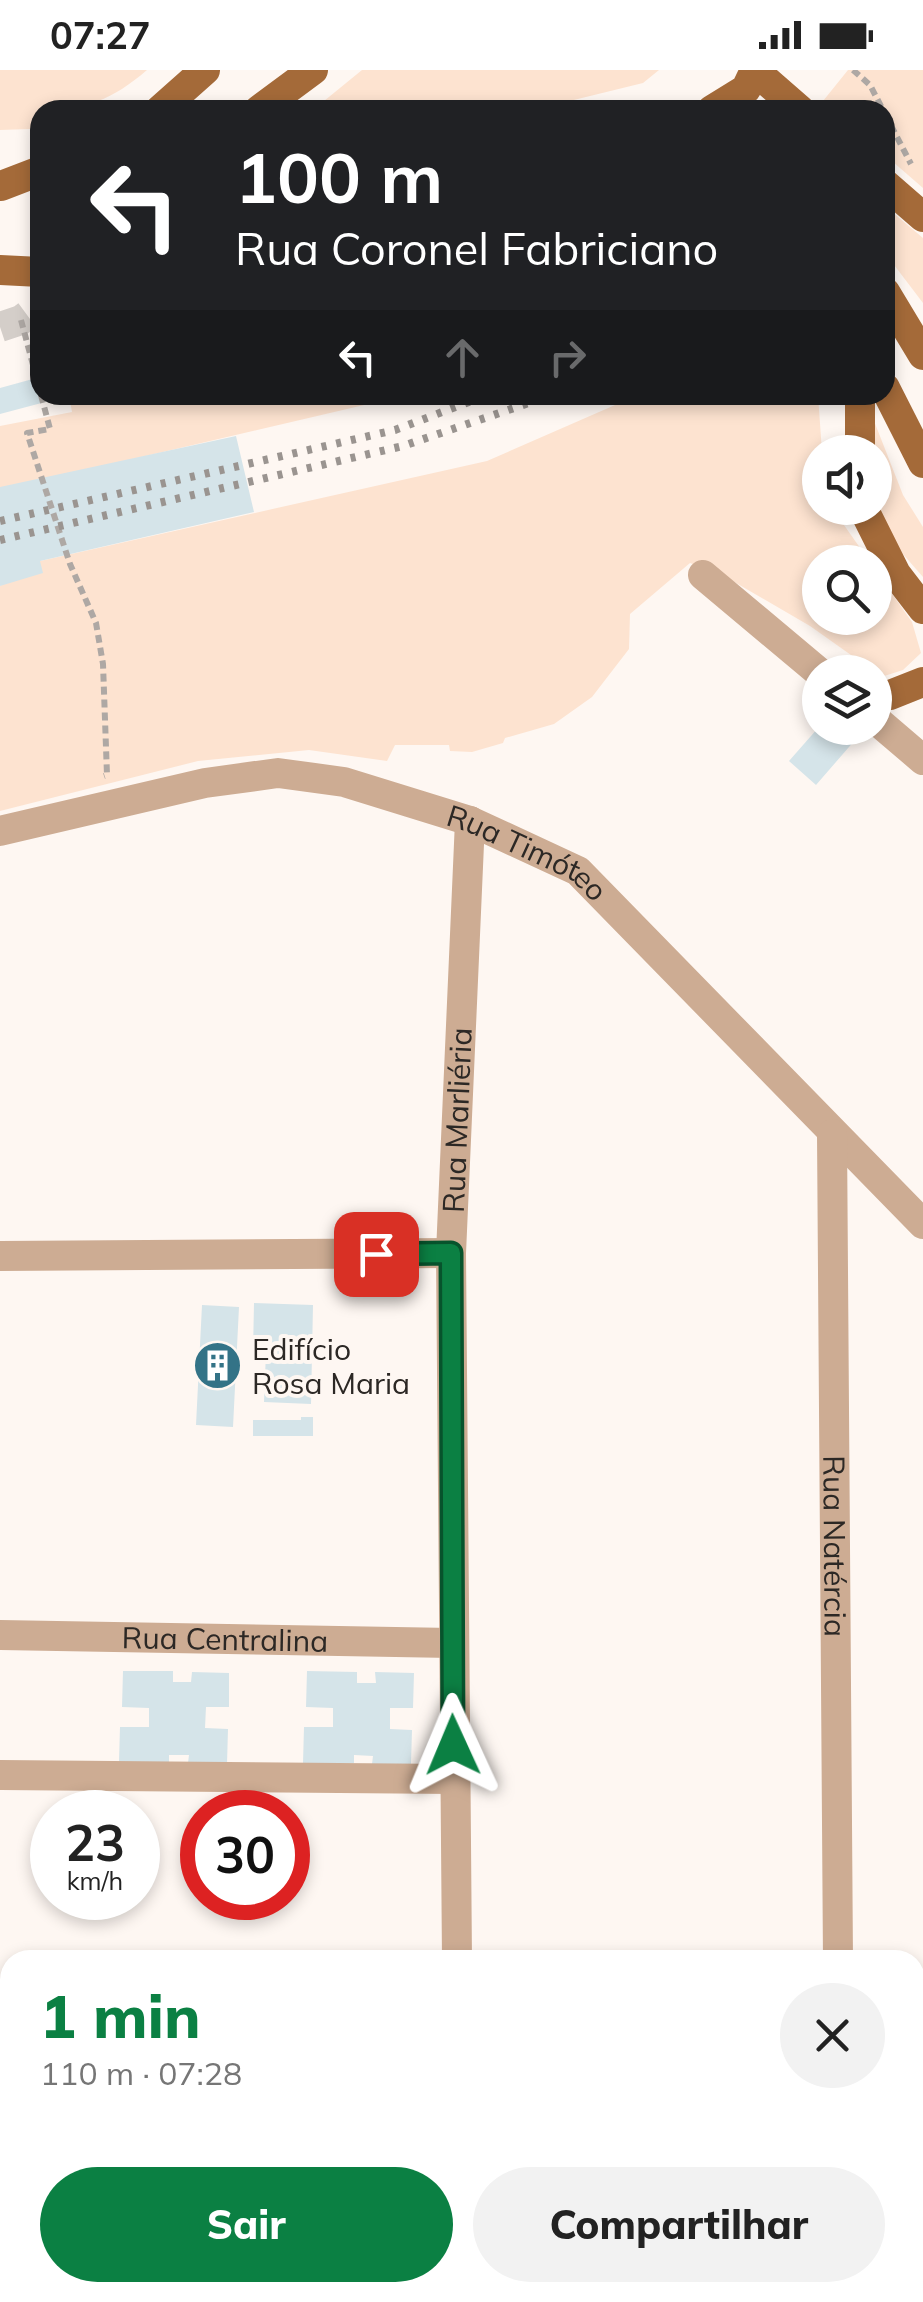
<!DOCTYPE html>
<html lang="pt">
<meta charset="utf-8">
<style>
:root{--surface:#fff;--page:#f2f2f2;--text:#222;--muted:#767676;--accent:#0b8043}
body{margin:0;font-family:Mulish,sans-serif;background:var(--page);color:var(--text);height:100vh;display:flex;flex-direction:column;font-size:38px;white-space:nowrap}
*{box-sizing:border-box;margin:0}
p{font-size:32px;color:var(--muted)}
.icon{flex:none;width:55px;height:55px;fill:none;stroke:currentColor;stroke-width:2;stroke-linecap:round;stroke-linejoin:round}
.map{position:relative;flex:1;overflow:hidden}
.sheet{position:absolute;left:0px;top:1880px;width:925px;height:352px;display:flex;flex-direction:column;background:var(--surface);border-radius:30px 30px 0 0;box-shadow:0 5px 15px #0003}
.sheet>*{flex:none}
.banner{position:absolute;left:30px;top:30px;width:865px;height:305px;border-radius:30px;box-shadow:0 5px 15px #0003;background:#202124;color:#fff;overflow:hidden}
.tools{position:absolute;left:802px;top:365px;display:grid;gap:20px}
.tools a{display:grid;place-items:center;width:90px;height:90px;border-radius:50%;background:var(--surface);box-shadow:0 5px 15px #0003;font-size:50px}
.speed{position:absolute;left:30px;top:1720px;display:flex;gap:20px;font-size:50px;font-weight:700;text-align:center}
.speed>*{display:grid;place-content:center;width:130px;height:130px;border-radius:50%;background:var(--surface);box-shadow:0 5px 15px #0003;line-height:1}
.speed small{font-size:25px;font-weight:400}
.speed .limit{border:15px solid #d22;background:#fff;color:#111}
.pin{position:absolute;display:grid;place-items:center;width:85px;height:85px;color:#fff;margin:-42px;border-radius:20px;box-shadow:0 5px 15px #0006}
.me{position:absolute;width:110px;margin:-55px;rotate:359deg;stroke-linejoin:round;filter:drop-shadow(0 0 8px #0008)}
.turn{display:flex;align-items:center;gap:35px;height:210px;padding:0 40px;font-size:45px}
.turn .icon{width:130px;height:130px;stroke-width:2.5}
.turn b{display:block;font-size:70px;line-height:85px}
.lanes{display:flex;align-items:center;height:95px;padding:0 40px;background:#0003;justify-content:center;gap:50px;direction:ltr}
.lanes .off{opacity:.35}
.round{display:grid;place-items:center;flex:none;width:105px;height:105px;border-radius:52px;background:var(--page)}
.summary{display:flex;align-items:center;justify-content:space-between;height:170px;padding:0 40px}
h1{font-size:60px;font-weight:800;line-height:75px;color:var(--accent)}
.primary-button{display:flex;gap:20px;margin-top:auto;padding:20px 40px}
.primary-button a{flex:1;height:115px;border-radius:60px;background:var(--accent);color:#fff;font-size:40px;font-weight:800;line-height:115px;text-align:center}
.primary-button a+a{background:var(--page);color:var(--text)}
.status{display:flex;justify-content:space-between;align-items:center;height:70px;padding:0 50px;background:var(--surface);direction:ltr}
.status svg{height:28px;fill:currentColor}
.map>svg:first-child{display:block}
.green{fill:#fde3d0}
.building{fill:#d5e4e9}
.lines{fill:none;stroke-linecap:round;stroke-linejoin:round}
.minor-tunnel{stroke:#d4cec9;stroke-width:30;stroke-dasharray:30 15;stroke-linecap:butt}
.path{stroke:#aea8a4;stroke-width:6;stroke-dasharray:8 5;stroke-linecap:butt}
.minor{stroke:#cdac93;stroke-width:30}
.major{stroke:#a46a39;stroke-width:30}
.rail{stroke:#9a9490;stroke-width:8;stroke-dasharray:5 10;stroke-linecap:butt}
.route-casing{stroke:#07532c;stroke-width:25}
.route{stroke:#0b8043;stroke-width:18}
.labels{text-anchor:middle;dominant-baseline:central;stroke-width:8;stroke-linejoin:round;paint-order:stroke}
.street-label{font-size:30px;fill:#2c2825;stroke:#fef7f2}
.poi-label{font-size:30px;fill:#2c2825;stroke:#fef7f2;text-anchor:start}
</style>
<div class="status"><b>07:27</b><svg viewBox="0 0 49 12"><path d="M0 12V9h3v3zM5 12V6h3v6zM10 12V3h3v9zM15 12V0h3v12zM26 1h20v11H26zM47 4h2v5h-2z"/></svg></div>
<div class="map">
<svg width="923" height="2232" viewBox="0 0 923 2232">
<rect width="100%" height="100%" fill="#fef7f2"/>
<path class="green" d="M0,0H147C112,30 86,40 40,40V55L30,59L0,60Z
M362,0H659L643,13L533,40H313Z
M848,0H923V118L885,85V40H833L823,31Z
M885,136L923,168V233L885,183Z
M69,325H407L0,420V356L72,342Z
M638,325H818L822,382L820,438H832L870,492H820V548H875V500L912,552L921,583L903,600L878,608L875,602L810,556L724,506L690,493L630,544L629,579L592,627L554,654L505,668L503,673L472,682L450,681L449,675H395L387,691L309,680L198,691L0,741V516L40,491L487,391Z
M867,333L903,425L923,457V507L902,483L875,431V382H870Z"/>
<path class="building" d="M40,307V325H49V331L0,344V318Z
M236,366L254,442L40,491L43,503L0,516V417Z
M818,658H856L862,662L816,715L789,691Z
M254,1233L313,1235L311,1334L264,1332L266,1282H253Z
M202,1235L239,1237L233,1357L196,1355Z
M301,1347H313V1366H253V1350H301Z
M123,1601H173V1612H191L192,1602L229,1603V1637H206L205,1658L228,1659L227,1694L188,1693L189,1685H169V1693L119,1692L120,1657H149V1638L122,1637Z
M307,1601L357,1602V1613H376L375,1602L414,1603L413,1638H390V1659L412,1660L411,1694H372L373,1686L354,1685V1693H303L304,1657H333V1638L306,1637Z"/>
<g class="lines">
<path class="minor-tunnel" d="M0,257L21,250L40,236"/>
<path class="path" d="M853,0L870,15L883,40
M885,44L911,94
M21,250L40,321
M41,325L50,359L27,363L70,494L96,553L103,594L107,705L104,706"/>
<g class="minor">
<path d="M703,505L820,603"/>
<path d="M875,649L923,690"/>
<path id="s1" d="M0,761L205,713L278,703L344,712L470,751L578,801L923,1154"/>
<path id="s2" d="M832,1064L838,1890"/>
<path d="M0,1186L451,1183"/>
<path id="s3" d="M0,1565L452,1573"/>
<path d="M0,1705L453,1709"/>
<path id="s4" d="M457,1890L451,1183L470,751"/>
<path d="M0,1933H10"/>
<path d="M915,1934H923"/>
<path d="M455,2232V2222"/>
</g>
<path class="major" d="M754,0L800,40
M160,40L205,0
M259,40L313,0
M712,40L746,19L755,0
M885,114L923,147
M1,116L40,101
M0,200L40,202
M885,222L923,285
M885,318L923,393
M860,382V325
M863,438L896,504L923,539
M875,626L890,625L923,612"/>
<path class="rail" d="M0,451L395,360L487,325
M0,470L403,376L552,325"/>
</g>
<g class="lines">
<defs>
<path id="route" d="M376,1184L451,1183L453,1675"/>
</defs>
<use href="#route" class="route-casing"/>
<use href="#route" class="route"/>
</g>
<defs>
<symbol id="building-disc" viewBox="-11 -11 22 22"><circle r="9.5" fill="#337387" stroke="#fef7f2"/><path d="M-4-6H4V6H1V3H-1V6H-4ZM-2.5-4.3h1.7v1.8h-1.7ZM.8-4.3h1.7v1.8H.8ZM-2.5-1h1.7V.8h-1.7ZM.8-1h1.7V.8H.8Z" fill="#fff"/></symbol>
</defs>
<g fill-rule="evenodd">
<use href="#building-disc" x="190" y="1268" width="55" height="55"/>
</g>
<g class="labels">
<g class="street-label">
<text stroke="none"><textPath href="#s1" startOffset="548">Rua Timóteo</textPath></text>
<text stroke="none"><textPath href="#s4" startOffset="840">Rua Marliéria</textPath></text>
<text stroke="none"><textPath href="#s2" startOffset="412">Rua Natércia</textPath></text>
<text stroke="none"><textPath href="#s3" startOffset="225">Rua Centralina</textPath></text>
</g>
<g class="poi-label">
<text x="252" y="1279">Edifício<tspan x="252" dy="34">Rosa Maria</tspan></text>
</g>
</g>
</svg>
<div class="tools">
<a><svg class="icon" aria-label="sound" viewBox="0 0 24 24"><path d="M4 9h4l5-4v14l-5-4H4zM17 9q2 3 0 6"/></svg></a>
<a><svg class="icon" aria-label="search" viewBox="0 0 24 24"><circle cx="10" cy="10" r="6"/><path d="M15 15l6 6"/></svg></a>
<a><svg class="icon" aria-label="layers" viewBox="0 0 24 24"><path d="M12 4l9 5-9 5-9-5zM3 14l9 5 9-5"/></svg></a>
</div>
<div class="speed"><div>23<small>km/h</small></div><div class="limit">30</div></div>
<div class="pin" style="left:376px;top:1184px;background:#d93025"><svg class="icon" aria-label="arrive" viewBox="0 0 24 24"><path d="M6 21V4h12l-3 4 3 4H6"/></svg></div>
<svg class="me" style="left:453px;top:1675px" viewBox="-20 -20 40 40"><path d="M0-17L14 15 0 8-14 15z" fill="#0b8043" stroke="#fff" stroke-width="4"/></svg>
<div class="banner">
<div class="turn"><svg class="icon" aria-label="left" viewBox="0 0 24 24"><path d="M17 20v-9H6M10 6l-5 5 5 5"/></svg><div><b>100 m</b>Rua Coronel Fabriciano</div></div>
<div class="lanes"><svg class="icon" aria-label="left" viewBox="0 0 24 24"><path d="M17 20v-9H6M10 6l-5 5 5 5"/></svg><svg class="icon off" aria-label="ahead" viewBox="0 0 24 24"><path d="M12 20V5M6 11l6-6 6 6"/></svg><svg class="icon off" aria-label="right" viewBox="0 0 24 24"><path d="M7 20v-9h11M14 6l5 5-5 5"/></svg></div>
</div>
<section class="sheet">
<div class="summary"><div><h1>1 min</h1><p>110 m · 07:28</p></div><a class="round"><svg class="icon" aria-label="close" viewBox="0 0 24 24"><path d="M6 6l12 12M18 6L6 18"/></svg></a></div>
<div class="primary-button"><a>Sair</a><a>Compartilhar</a></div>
</section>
</div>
